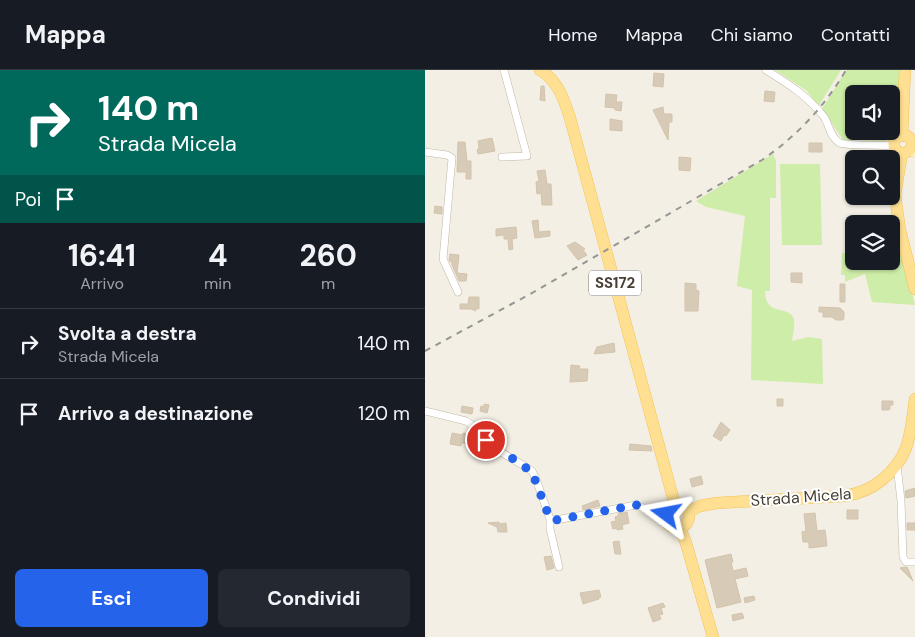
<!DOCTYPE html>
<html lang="it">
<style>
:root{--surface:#171b24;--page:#242831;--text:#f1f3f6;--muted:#9ea1a6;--line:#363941;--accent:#2563eb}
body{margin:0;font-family:"DM Sans",sans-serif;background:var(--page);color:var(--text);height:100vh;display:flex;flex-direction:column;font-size:19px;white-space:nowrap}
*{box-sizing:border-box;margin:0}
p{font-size:16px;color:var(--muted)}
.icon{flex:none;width:28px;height:28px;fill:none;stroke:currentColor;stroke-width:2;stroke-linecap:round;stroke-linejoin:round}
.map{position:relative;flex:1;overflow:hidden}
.panel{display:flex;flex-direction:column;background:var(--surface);width:425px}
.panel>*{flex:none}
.top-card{background:#00695c;color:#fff;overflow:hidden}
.fabs{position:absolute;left:420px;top:15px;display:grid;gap:10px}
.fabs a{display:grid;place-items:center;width:55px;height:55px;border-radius:8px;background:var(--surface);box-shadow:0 1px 4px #0004;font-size:25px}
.pin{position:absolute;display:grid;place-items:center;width:42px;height:42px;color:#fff;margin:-21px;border:2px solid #fff;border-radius:50%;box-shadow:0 1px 5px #0007}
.me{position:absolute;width:55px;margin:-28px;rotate:283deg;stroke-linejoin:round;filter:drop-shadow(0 0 4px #0008)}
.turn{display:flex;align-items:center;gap:18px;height:105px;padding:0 15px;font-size:22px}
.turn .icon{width:65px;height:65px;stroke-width:2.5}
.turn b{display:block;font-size:35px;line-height:42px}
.then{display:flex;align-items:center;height:48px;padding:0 15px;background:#0003;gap:10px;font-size:19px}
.eta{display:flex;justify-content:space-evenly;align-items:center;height:85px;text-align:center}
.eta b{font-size:30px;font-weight:700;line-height:35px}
.cta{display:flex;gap:10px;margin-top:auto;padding:10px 15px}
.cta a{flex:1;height:58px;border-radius:8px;background:var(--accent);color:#fff;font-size:20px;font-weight:700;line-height:58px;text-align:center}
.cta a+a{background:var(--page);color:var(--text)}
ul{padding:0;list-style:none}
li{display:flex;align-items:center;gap:15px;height:70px;padding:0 15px;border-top:1px solid var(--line)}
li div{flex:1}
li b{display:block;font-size:19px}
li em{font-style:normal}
header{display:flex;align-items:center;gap:30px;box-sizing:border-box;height:70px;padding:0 25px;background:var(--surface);border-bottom:1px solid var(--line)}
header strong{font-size:24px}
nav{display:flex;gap:28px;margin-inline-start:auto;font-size:18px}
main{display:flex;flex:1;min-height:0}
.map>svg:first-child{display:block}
.green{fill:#ceeda8;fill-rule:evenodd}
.building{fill:#d7cbb8;stroke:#d3c3ab}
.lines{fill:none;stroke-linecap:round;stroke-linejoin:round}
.street-casing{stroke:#c1b7a6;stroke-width:8}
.secondary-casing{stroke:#dcc890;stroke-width:11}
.primary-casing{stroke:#f1c255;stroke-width:12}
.street{stroke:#fff;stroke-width:7}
.secondary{stroke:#fff0c3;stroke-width:10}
.primary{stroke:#ffe092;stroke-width:11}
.rail{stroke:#959595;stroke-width:2;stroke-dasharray:6 6;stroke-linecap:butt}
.route{stroke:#2563eb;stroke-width:9;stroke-dasharray:0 16.2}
.labels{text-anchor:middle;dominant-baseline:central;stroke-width:4;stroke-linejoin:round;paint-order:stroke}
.shield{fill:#fff;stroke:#7e7970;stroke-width:1}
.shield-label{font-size:15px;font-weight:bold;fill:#473f33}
.street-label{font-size:16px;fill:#473f33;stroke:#fff}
</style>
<header>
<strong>Mappa</strong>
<nav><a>Home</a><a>Mappa</a><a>Chi siamo</a><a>Contatti</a></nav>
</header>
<main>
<section class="panel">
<div class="top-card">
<div class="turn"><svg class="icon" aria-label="right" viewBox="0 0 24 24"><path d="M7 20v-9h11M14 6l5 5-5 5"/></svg><div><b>140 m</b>Strada Micela</div></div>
<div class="then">Poi<svg class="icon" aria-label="arrive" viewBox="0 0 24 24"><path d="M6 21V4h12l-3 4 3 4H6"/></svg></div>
</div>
<div class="eta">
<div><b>16:41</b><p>Arrivo</p></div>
<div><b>4</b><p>min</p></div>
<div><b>260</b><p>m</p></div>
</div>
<ul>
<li><svg class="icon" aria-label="right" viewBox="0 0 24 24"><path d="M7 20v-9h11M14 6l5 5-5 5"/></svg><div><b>Svolta a destra</b><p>Strada Micela</p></div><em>140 m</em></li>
<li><svg class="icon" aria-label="arrive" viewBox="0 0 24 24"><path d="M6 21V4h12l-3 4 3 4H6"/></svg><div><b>Arrivo a destinazione</b></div><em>120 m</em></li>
</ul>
<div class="cta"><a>Esci</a><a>Condividi</a></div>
</section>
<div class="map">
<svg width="490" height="567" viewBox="0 0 490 567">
<rect width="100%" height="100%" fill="#f4efe4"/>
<path class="green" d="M350,0H416L393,37L382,21Z
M421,0H478L470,61L461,71L418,70L397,39ZM429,24H466V61H429Z
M348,84L351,91V128H345V221H340C340,248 366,234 369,250C370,257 368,265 367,271L384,267L397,269L398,314L326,310L327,220L312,216L320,146L281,137L271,131Z
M355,94H395L397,175H357Z
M417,183L429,184V191H466V184H477L490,235L447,232L440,204L420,212V205H416Z"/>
<path class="building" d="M229,3L239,4L238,17L228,16Z
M116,16H119L120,31L115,30Z
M340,21L350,22L349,32L339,31Z
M181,24L192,25L191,32H197L196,41L190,40V38L180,37Z
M238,37L239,44H247V52H244L243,70L228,40Z
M185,49L197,51V61L185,60Z
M67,68L70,81L53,84L52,80L54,78L53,71Z
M33,72H40L42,91H46V109H41V102H32Z
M384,73H397V82H384Z
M254,87L266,88L265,101L254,100Z
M120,100L122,114H126L127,135H117L116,123L112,124L111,112L114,111L112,101Z
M10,136L17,137V144L9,143Z
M113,150L114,162L125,161V166L110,168L107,151Z
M91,157L92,168L87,169L88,179L84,180L83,169H79V165L71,166V159Z
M150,172L160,179L158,180L162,185L153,190L142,176Z
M25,184L34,185L32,203L42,204L41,211H34L27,195V193L24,190Z
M366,203H377V213L366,212Z
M260,213L271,214V220L274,221L273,241H260Z
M415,214H420V232H415Z
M44,227H54V239L51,238V241L46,239H35V234H43Z
M394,237L415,238L419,242V248L418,250H411L407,247H398V242H394Z
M189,273L190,282L169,284L172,277Z
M146,295L155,296L154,299H163L162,311L145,312Z
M352,329H358V336H352Z
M457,331H468V335H465V339L463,340H457Z
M59,334L64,335L62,343L55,341L56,336L59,337Z
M37,336L48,338L47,344L36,342Z
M296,352L305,360L301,366L299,365L296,371L288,366Z
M27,363L38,365V363L43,364L42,368L46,369L45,374L37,373L36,376L25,374Z
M205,374L226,376L227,381L204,380Z
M276,406L278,414L267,417L265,409Z
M490,418V426L481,428L480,421Z
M173,430L175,436L158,440L157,436Z
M422,440H433V449H422Z
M202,442L204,453L197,455L198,459L192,460V458L188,459L186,452L191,451L190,447L193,446V444Z
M390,443L392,461L400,460L402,476L384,478V472H378L377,462L381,461L379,444Z
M74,452V454L81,453L82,462H73L72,457L63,453Z
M482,453H490V460H482Z
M194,471L196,484H190L188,472Z
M306,484L308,492H306L308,501L321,498L323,506L310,509L316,532L292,538L280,490Z
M126,486L129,498L122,500L119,487Z
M482,497L483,499L488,511L475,498Z
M174,520L176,527H174V529L158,534L155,523Z
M329,526L330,530L320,533L319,528Z
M238,533L240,537L236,538L238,544L234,545L236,549L228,552L223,538Z
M317,543L319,548L308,551L307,545Z"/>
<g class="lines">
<defs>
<path id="street" d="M341,0C362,13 384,27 399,47C404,54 405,68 415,73C420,75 462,76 469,75
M0,82L22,85L27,88L18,189L33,222
M77,87L102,86L79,0
M0,341L41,351L47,355L69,378L101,397L107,401L111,409L125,449L131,450L211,435C222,438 229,446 240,448
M472,395L476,431L478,487L481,492H490
M125,449V459L134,497"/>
<path id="secondary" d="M485,80L490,82"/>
<path id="primary" d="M115,0C133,11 139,29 145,48L250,435
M469 74a9 9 0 1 1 18 0a9 9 0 1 1-18 0Z
M477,66L480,0
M477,83L470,125L475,160L490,219
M240 446a12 12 0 1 1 24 0a12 12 0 1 1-24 0Z
M263,442L275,436L291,433L419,426C433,424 446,419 457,410C486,386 485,364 490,329
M255,458L261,473L288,567"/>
</defs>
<use href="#street" class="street-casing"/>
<use href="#secondary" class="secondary-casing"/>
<use href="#primary" class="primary-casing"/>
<use href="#street" class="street"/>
<use href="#secondary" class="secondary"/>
<use href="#primary" class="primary"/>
<path class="rail" d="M0,281L107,223L337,90C372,66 400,36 421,0"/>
</g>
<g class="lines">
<path class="route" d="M61,370L107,402L125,449L131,450L211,435C222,437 229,446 240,448L241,444"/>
</g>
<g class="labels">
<rect class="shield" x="164" y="200.5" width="52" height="25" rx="4"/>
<g class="shield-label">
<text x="190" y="213">SS172</text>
</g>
<g class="street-label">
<text transform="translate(376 427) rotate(-4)">Strada Micela</text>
</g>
</g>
</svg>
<div class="fabs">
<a><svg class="icon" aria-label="sound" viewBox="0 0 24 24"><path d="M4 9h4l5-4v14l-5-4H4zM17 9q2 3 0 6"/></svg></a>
<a><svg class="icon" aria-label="search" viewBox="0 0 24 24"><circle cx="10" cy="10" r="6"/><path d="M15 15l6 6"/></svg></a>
<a><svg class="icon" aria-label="layers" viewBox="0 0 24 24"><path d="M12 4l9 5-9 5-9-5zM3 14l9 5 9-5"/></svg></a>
</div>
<div class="pin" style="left:61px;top:370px;background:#d93025"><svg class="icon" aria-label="arrive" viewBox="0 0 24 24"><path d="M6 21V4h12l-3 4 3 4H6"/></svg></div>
<svg class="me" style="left:241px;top:444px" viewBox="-20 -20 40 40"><path d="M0-17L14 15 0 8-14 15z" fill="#2563eb" stroke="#fff" stroke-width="4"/></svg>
</div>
</main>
